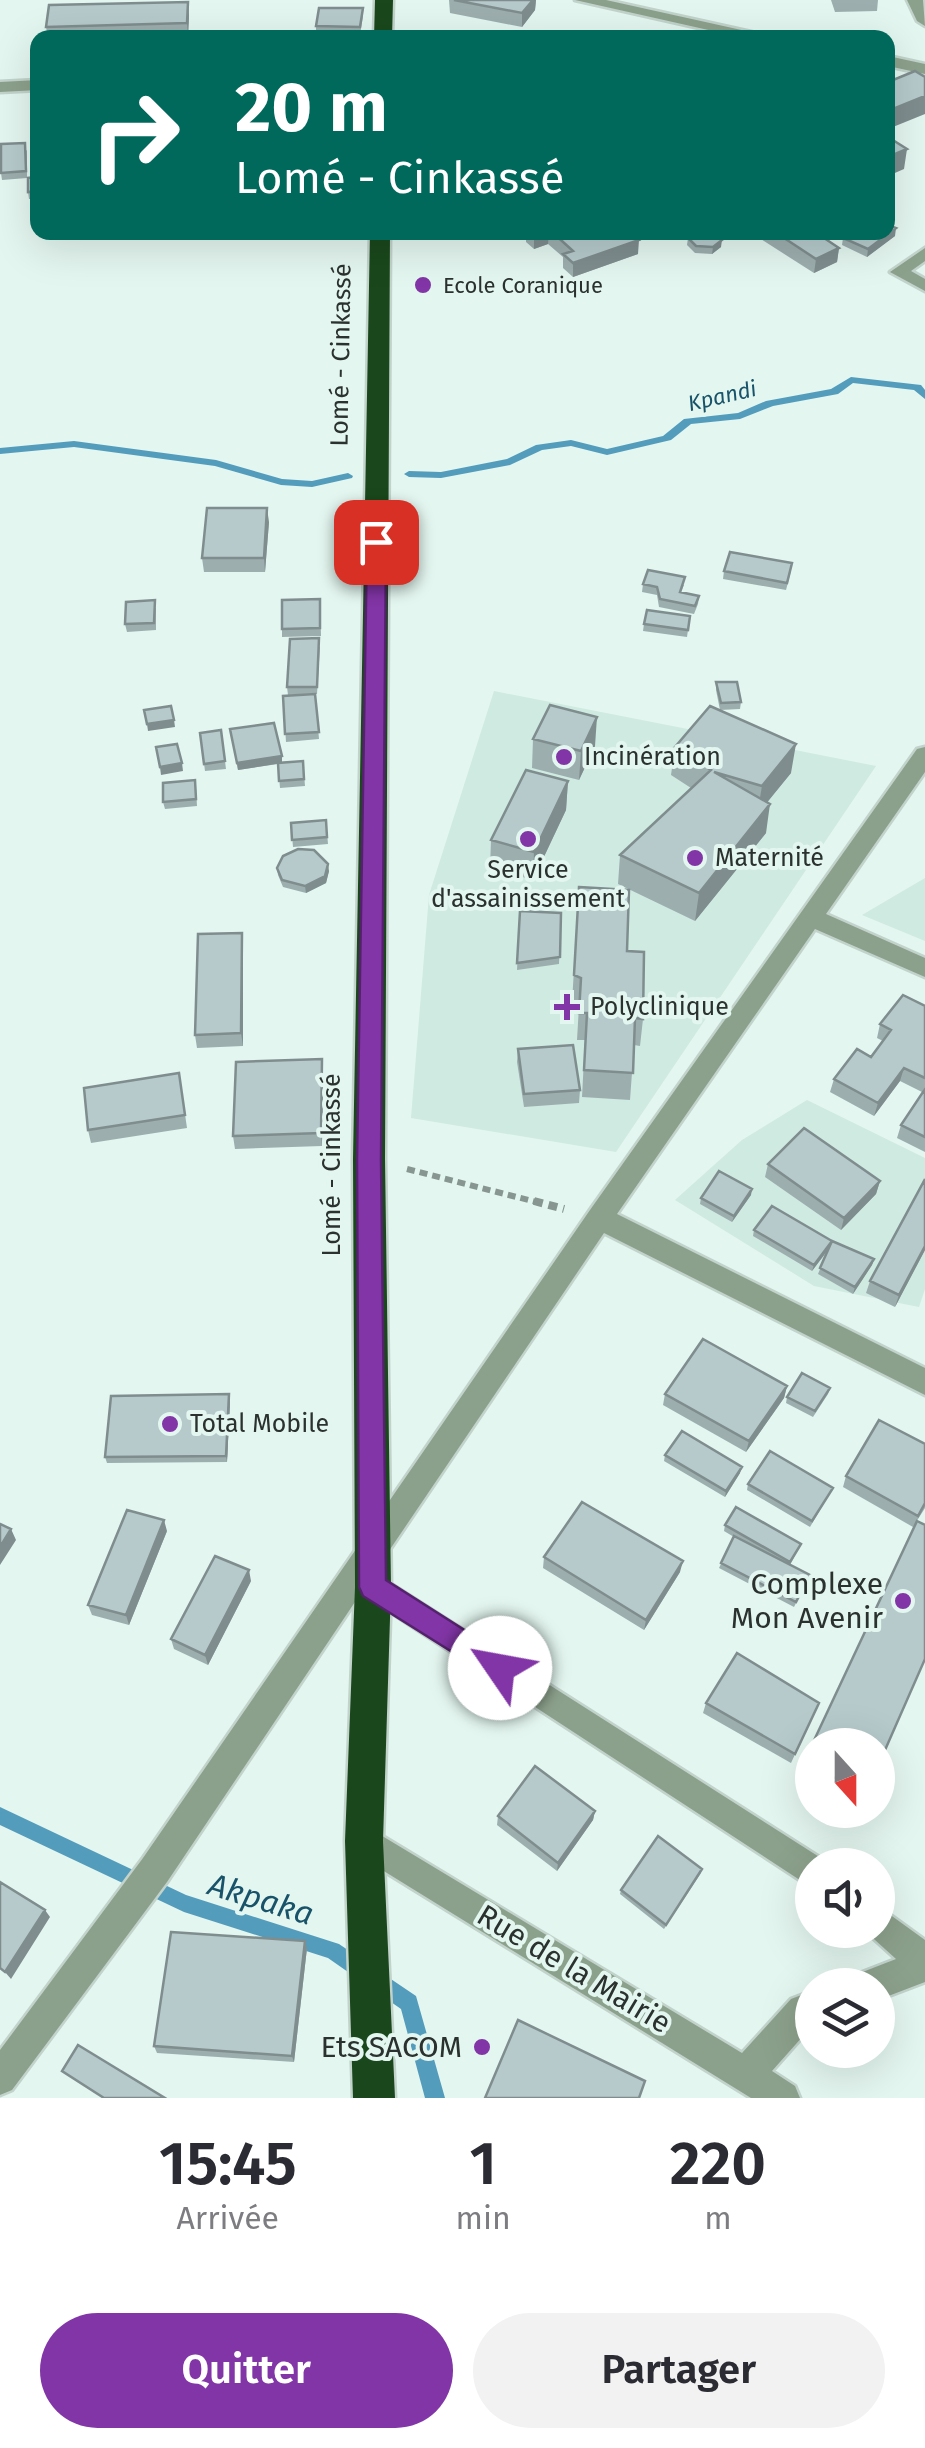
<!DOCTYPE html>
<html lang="fr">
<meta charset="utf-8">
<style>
:root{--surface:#fff;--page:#f2f2f3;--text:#2b2b33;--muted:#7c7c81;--accent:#8235a6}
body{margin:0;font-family:"Fira Sans",sans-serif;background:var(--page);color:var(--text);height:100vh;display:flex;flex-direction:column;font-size:38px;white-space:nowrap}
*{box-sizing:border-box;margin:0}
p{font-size:32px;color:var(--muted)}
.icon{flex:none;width:55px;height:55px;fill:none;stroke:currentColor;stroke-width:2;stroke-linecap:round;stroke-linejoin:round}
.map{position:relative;height:2098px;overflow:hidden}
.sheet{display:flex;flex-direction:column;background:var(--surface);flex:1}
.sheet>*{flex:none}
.guide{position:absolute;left:30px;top:30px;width:865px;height:210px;border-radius:20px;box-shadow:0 10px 40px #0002;background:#00695c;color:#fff;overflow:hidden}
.needle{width:65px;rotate:159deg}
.controls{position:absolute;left:795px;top:1728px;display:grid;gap:20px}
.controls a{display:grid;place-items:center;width:100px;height:100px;border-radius:50%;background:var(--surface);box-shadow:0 10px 40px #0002;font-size:50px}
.pin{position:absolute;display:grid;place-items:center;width:85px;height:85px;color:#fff;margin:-42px;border-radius:20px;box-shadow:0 5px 15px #0006}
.me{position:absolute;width:110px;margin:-55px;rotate:303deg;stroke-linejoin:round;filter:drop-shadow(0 0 8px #0008)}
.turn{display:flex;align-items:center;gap:35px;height:210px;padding:0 40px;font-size:45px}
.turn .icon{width:130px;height:130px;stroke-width:2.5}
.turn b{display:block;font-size:70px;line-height:85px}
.eta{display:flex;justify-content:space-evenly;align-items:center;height:170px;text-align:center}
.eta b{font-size:60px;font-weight:600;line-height:70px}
.button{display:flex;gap:20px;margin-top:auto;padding:20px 40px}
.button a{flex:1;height:115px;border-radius:60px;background:var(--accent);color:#fff;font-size:40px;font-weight:600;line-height:115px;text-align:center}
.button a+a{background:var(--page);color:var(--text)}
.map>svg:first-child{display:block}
.built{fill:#cfeae0}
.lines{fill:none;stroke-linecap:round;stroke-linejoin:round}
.stream{fill:#539cbc;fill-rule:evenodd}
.minor-casing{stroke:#c2d3cc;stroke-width:5}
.highway-casing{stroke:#c2d3cc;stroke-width:5}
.path-far1{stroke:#889691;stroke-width:6;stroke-dasharray:8 5;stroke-linecap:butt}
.path{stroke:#889691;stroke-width:8;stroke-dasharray:9 6;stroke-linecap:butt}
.minor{fill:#8ca18c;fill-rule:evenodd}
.highway{fill:#1a481c;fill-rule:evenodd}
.wall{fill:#9daeaf}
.shaded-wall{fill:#7f8d8e}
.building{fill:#b6cacb;stroke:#7f8d8e;stroke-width:2.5}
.route{fill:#8235a6;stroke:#54226c;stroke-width:2.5}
.poi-dot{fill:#8235a6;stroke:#e3f6ef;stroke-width:4}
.labels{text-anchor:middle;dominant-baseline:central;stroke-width:8;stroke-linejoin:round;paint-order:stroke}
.far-poi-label{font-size:22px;fill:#2a312e;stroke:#e3f6ef;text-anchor:start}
.far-water-label{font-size:22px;font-style:italic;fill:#18536a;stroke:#e3f6ef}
.street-label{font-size:25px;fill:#2a312e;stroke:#e3f6ef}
.poi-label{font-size:25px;fill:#2a312e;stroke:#e3f6ef;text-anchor:start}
.near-poi-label{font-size:30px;fill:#2a312e;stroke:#e3f6ef;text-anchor:end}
.near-street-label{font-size:30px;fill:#2a312e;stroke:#e3f6ef}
.near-water-label{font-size:32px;font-style:italic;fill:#18536a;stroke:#e3f6ef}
</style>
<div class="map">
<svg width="925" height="2098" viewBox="0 0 925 2098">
<rect width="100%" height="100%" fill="#e3f6ef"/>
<path class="built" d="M494,691L876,766L616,1152L411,1118L429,895Z
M925,878V941L862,915Z
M807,1100L925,1158V1289L919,1307L814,1286L675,1200L742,1140Z"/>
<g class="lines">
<path class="stream" d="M851,377L921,385L925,390V399L914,390L853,383L838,394L773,406L740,419L691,424L671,440L607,455L571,446L542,450L510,465L441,478L409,477L404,474L409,471L441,472L507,459L536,445L571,440L607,449L663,436L684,419L738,413L766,401L831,389Z
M74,441L216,460L282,479L312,481L348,473L353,476L352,478L312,487L281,485L215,466L74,447L0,454V448Z
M0,1807L186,1895L339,1944L416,1996L445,2098H425L401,2009L328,1958L184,1912L0,1825Z"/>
<defs>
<path id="minor" d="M575,0H606L778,38H744Z
M907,0H923L925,26L917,21Z
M888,56L925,64V74L888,66Z
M38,80V90L0,92V82Z
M925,248V261L911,271L925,279V291L890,272Z
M925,747V772L826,914L925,958V977L815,929L617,1214L925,1368V1395L604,1233L374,1573L824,1860L825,1865H812V1888L361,1593L167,1882L12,2090L0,2095V2050L143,1858L590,1210L917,749Z
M364,1825L742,2053L791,1999L812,1991V2026L772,2071L795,2086L800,2098H751L353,1852L348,1841L353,1830Z
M878,1906L925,1940V1982L878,2000V1985H855L860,1973L896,1959L864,1930H878Z"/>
<path id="highway" d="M375,0H393L392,38H374Z
M370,232H390L385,1159L391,1587L383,1841L395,2098H353L345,1841L355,1587L353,1159Z"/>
</defs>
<use href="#minor" class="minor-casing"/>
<use href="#highway" class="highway-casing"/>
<path class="path-far1" d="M407,1169L544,1204"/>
<path class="path" d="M534,1201L564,1209"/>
<use href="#minor" class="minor"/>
<use href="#highway" class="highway"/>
</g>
<path class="wall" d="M449,0H536L535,10L522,27L450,13Z
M831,0H878L877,11L835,12Z
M189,15L188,37L48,38L46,27Z
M363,16L360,35L316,34V26Z
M27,150V178L2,180L1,173Z
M38,177V199H29L28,192Z
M526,232H638V254L573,277L563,268V257L548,244L534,249L526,242Z
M745,232H824L819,235L839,248L837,262L814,273L756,236L744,235Z
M895,236L867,257L842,245L843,238Z
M688,238L721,247L712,254L695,253L687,245Z
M269,522L265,572H204L202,558Z
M724,571H791L786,590L723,579Z
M643,584L684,585L681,592L699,596L698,604L694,614L659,607L657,595L642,592Z
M320,599L321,636L282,637V629Z
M156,608V630L127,632L125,624Z
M690,616L687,637L643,631L644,624Z
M320,646L317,694H315L319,739L286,742L283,696L310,694L288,695L287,687Z
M716,682L741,702L740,709L720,710L716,690Z
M221,730L226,769L205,771L200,733Z
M231,736L282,762L303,761L305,786L280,788L278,764L238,770Z
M533,739L595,746L579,780L532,768Z
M675,747L791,773L767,802L766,833L695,921L618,884L620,855L691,788L671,775Z
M568,781L566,810L533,880L490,868L491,840Z
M196,788L197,806L165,809L163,802Z
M326,820L328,844L293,847L291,823Z
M277,868L329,871L326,883L306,893L283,887L278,875Z
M579,887L627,951L643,1019L640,1046L634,1045L630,1100L582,1097L585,1040H577L579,1006L572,1002Z
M520,911L561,913L559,964L517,970Z
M242,933L243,946V1046L197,1048L195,1035Z
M925,1006V1087L922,1092L900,1081L874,1116L830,1092L834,1079L871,1057L883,1041L877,1038L880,1024Z
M518,1049L580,1090L579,1103L524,1107L517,1062Z
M179,1073L187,1128L91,1143L88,1130Z
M323,1073L322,1146L235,1149L233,1136Z
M925,1089V1152L897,1138L901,1125Z
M768,1164L880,1181L876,1194L841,1230L765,1177Z
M751,1195L732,1222L700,1204L701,1198Z
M772,1206L832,1241L874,1259L872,1265L853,1294L818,1274L828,1250L812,1271L753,1236L754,1230Z
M925,1250L895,1307L866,1293L870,1281Z
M787,1386L784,1398L746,1452L663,1405L665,1394Z
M830,1388L828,1394L813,1417L786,1403L787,1397Z
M229,1394L230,1401L227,1462L107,1463L105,1457Z
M925,1444V1508L913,1527L843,1487L846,1476Z
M665,1455L740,1473L725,1497L664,1461Z
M748,1484L833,1488L810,1527L747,1490Z
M725,1525L801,1544L790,1565L810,1575L794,1607L719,1568L734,1537L724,1531Z
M167,1531L129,1625L92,1615L88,1605Z
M544,1557L680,1572L644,1630L543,1568Z
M251,1581L208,1665L174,1649L171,1639Z
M706,1703H819L791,1763L703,1713Z
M812,1745V1768L804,1764Z
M595,1811L593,1820L557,1871L497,1825L498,1816Z
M701,1873L664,1929L620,1894L621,1890Z
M307,1948L294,2062L157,2053L154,2046Z"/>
<path class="shaded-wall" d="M533,0H536L535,10L522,27V13Z
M188,2L189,15L188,37L187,23Z
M925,96V114L888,129V111Z
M907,149L904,169L888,176V157Z
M896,228L895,236L867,257L868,249Z
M541,232H549L548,244L534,249V235Z
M635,232H638L637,240H639L638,254L573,277V263Z
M722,240L721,247L712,254L713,247Z
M839,248L837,262L814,273L816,259Z
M267,508L269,522L265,572L264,558Z
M597,717L595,746L579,780L581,751Z
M174,720L175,727L148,731L147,724Z
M796,744L791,773L757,815L762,786Z
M282,756V763L238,770L237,763Z
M182,763L183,771L161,775L160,767Z
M568,781L566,810L533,880L534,852Z
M770,804L766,833L695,921L699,893Z
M328,864L329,871L326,883L306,893L305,886Z
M242,933L243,946V1046L241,1033Z
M322,1059L323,1073L322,1146L321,1133Z
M904,1068L900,1081L874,1116L878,1103Z
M880,1181L876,1194L841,1230L844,1218Z
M752,1189L751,1195L732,1222L734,1216Z
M832,1241L830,1247L812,1271L814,1265Z
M925,1246V1250L895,1307L899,1295Z
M874,1259L872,1265L853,1294L855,1287Z
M787,1386L784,1398L746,1452L749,1441Z
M229,1394L230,1401L227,1462L226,1456Z
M742,1467L740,1473L725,1497L726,1491Z
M164,1520L167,1531L129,1625L126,1615Z
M11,1529L16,1540L0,1565V1547Z
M683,1561L680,1572L644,1630L646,1620Z
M249,1570L251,1581L208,1665L205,1655Z
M595,1811L593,1820L557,1871L558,1863Z
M45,1910L50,1917L11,1979L5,1972Z
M305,1941L307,1948L294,2062L292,2056Z"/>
<path class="building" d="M454,0H533L522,13Z
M188,2L187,23L46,27L49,5Z
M319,8H363L360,27L316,26Z
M915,71L925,77V96L888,111V82Z
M888,137L907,149L888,157Z
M25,143L26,171L1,173V144Z
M38,177V191L28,192V178Z
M888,225L896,228L868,249L843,238L850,232H888Z
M552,232H635L633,234L639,240L573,263L563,254L573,251Z
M694,232H714L722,240L713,247L696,246L688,238Z
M775,232H815L839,248L816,259Z
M207,508H267L264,558H202Z
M730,552L792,563L787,583L724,571Z
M648,570L685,577L680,592L699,596L695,606L660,599L657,587L643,584Z
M320,599V628L282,629V600Z
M155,600L154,623L125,624L126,602Z
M647,610L690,616L688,630L644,624Z
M319,638L317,687H287L290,639Z
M716,682H737L741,702L721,703Z
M315,694L319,732L285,734L283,696Z
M550,705L597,717L581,751L533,739Z
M171,706L174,720L147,724L144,710Z
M710,706L796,744L762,786L714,772L770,804L699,893L620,855L711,770L675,747Z
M274,723L282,756L237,763L230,729Z
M221,730L225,761L204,764L200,733Z
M177,744L182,763L160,767L156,747Z
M303,761L304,779L279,781L278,763Z
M526,770L568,781L534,852L491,840Z
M195,780L196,799L163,802V783Z
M326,820L327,837L292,840L291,823Z
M298,849L314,850L328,864L325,876L305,886L282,880L277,868L283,856Z
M579,887L629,890L627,951L644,952L643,1019L635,1018L633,1073L584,1070L587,1013H579L581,978L574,975Z
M520,911L561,913L560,957L517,963Z
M242,933L241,1033L195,1035L198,934Z
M903,995L925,1006V1078L904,1068L878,1103L834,1079L857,1049L871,1057L891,1030L880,1024Z
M573,1045L580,1090L524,1094L518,1049Z
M322,1059L321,1133L233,1136L236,1062Z
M179,1073L185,1115L88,1130L84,1088Z
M925,1089V1137L901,1125Z
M804,1128L880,1181L844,1218L768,1164Z
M719,1171L752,1189L734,1216L701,1198Z
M925,1179V1246L899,1295L870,1281Z
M772,1206L832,1241L814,1265L754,1230Z
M832,1241L874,1259L855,1287L820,1268Z
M703,1339L787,1386L749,1441L665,1394Z
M802,1373L830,1388L815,1411L787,1397Z
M229,1394L226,1456L105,1457L111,1396Z
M879,1420L925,1444V1503L918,1516L846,1476Z
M682,1431L742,1467L726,1491L665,1455Z
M770,1451L833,1488L812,1521L748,1484Z
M582,1502L683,1561L646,1620L544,1557Z
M736,1507L801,1544L790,1562L725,1525Z
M127,1510L164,1520L126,1615L88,1605Z
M917,1521L925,1525V1659L878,1766V1745H812V1753L809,1751Z
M0,1524L11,1529L0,1547Z
M734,1536L810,1575L796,1602L721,1563Z
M215,1556L249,1570L205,1655L171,1639Z
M737,1653L819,1703L795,1754L706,1703Z
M535,1766L595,1811L558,1863L498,1816Z
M658,1836L702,1869L666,1925L621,1890Z
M0,1882L45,1910L5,1972L0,1968Z
M171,1932L305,1941L292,2056L154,2046Z
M518,2020L645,2081L639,2098H485Z
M78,2045L165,2098H104L62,2071Z"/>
<path class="route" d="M376,535L386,542L381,1160L386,1580L510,1659L514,1668L510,1678L500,1682L363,1596L359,1587L357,1160L367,542Z"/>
<g class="poi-dot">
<circle cx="423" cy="285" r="10"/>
<circle cx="564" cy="757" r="10"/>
<circle cx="528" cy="839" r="10"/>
<circle cx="695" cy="858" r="10"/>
<path d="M562 992h10v10h10v10h-10v10h-10v-10h-10v-10h10z"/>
<circle cx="170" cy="1424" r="10"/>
<circle cx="903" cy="1601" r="10"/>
<circle cx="482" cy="2047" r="10"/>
</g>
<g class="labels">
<g class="far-poi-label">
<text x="443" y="285">Ecole Coranique</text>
</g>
<g class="far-water-label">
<text transform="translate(722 396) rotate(-13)">Kpandi</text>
</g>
<g class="street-label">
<text transform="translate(341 355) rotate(-89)">Lomé - Cinkassé</text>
<text transform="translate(332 1165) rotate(-90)">Lomé - Cinkassé</text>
</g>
<g class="poi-label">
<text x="584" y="757">Incinération</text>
<text x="715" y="858">Maternité</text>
<text x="528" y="870" text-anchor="middle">Service<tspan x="528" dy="29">d'assainissement</tspan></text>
<text x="590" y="1007">Polyclinique</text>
<text x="190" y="1424">Total Mobile</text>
</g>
<g class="near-poi-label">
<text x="883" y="1584">Complexe<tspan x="883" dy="34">Mon Avenir</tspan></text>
<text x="462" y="2047">Ets SACOM</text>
</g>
<g class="near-street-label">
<text transform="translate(574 1969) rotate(31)">Rue de la Mairie</text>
</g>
<g class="near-water-label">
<text transform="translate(261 1899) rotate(17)">Akpaka</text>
</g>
</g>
</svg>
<div class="controls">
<a><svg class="needle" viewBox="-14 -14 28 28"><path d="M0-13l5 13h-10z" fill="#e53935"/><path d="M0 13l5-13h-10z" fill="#7c7c81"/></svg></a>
<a><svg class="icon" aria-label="sound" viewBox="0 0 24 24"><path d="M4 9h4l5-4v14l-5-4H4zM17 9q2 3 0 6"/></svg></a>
<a><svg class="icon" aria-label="layers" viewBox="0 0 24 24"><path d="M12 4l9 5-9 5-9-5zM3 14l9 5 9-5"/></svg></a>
</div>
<div class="pin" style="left:376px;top:542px;background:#d93025"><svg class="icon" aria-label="arrive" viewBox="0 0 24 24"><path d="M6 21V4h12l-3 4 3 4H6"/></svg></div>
<svg class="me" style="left:500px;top:1668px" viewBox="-20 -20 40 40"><circle r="19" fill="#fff"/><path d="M0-13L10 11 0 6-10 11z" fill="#8235a6"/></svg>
<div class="guide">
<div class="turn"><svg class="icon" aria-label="right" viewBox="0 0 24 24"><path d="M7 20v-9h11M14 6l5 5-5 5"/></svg><div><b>20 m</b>Lomé - Cinkassé</div></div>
</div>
</div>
<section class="sheet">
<div class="eta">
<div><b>15:45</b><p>Arrivée</p></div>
<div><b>1</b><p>min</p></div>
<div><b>220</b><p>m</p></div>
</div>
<div class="button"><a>Quitter</a><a>Partager</a></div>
</section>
